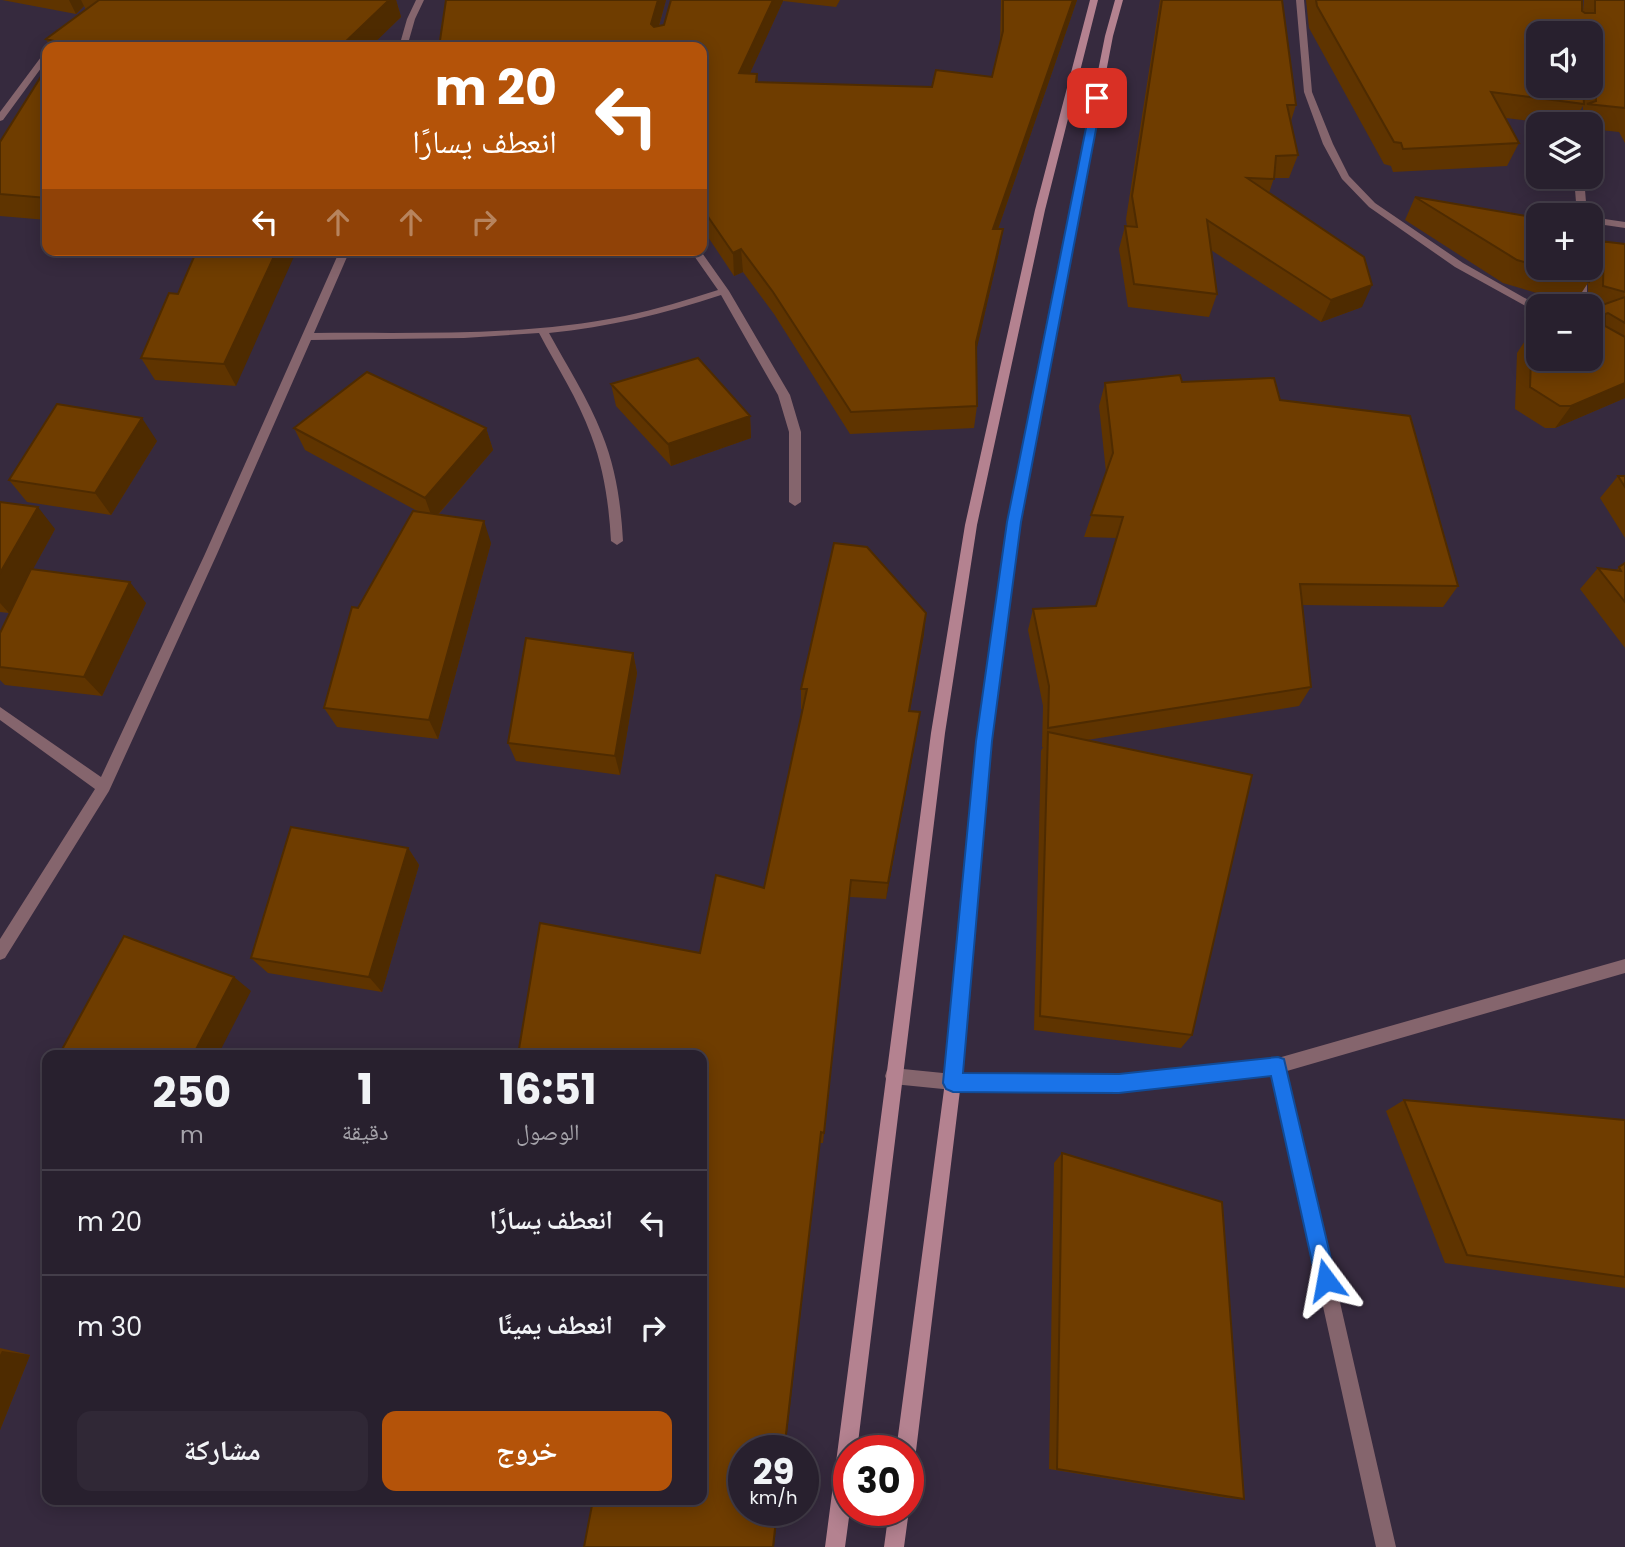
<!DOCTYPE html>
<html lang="ar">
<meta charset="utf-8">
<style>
:root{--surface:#28202e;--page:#302836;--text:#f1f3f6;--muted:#a5a3aa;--line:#443e4a;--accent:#b45309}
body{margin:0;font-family:Poppins,"Noto Naskh Arabic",sans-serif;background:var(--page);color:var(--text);direction:rtl;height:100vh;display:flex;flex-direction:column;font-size:26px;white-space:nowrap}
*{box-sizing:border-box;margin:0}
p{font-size:23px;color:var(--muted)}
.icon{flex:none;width:38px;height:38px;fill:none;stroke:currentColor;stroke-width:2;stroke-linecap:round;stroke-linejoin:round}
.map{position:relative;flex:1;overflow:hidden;direction:ltr}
.sheet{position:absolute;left:42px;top:1050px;width:665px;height:455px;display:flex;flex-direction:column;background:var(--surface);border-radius:14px;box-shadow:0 4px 18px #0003,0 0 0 2px var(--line);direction:rtl}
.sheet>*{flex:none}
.guide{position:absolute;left:42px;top:42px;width:665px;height:214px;border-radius:14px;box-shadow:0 4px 18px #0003,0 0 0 2px var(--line);direction:rtl;background:#b45309;color:#fff;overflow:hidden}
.buttons{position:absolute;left:1526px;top:21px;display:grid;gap:14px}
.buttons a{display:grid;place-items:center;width:77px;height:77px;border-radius:14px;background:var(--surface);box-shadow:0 4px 18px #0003,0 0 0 2px var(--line);font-size:35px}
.speed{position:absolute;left:728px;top:1435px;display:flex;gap:14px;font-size:35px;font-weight:700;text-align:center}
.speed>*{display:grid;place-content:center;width:91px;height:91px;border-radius:50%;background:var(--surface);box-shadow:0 4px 18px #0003,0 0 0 2px var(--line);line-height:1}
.speed small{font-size:18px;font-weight:400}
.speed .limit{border:10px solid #d22;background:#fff;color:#111}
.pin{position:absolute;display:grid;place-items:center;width:60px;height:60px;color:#fff;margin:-30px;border-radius:14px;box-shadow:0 4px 10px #0006}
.me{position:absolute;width:77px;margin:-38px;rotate:347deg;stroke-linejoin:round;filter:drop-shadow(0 0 5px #0008)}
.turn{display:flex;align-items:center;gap:24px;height:147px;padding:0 35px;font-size:32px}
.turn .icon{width:91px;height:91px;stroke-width:2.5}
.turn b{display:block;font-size:49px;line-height:60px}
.lanes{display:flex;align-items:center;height:66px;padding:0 35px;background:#0003;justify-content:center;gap:35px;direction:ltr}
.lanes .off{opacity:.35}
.eta{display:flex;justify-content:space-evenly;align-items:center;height:119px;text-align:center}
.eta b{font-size:42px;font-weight:700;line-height:49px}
.button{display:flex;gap:14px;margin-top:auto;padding:14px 35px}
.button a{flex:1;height:80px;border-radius:14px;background:var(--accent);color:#fff;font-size:28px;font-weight:700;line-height:80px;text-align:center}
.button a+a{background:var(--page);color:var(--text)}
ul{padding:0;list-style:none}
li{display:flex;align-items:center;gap:21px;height:105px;padding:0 35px;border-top:2px solid var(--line)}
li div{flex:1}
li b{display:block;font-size:26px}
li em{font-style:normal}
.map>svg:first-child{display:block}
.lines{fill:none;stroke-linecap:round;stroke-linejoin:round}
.minor{fill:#85656d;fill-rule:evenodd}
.secondary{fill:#b48290;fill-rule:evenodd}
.wall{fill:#5f3400;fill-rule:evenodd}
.shaded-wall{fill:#4e2b00}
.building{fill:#6f3d00;stroke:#4e2b00;stroke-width:2}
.route{fill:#1a73e8;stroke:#114b97;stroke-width:2}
</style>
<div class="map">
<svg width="1625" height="1547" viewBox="0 0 1625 1547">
<rect width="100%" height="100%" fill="#362a3e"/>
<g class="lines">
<path class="minor" d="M416,0H424L415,19L407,47H399L407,19Z
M1296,0H1304L1312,92L1333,144L1349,176L1375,203L1463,263L1539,306L1538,313L1455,267L1369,207L1342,179L1323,144L1304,92Z
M44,53H47V60L3,120L0,121V112Z
M1572,86H1580V124H1572Z
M1574,177H1584L1587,215H1577Z
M1591,217L1625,222V228L1591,223Z
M340,250H350L314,333C417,332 523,337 625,316C657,309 687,300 718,290L690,250H700L729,291L790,395L801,432V502L795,506L789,502V432L778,395L721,295C665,314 608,327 549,333C567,366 588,398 602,434C616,468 621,505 623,541L617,545L611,541C609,505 604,469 591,435C578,399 557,367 539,333L464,338L311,340L217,554L109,791L5,958L0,960V939L95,789L0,720V707L101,777L205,554Z
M1577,268H1587V306H1577Z
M1625,959V973L1287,1071L1396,1547H1376L1272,1075L1120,1091L953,1090L893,1084L887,1082L885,1076L887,1070L893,1068L953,1074L1120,1075L1278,1058Z"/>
<path class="secondary" d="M1090,0H1098L1045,210L977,525L945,733L857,1451H849L850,1510L845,1547H825L931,733L965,525L1035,210Z
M1115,0H1123L1113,36L1020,522L991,741L961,1082L916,1451L913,1458L908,1460V1451H896L945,1082L977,741L1008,522L1105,36Z
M908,1508L909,1510L904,1547H884L889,1510Z"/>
</g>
<path class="wall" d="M2,0H396L401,17L370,47H50L46,39L86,10L84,6L76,14Z
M446,0H666L659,26L664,25L671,0H840L836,7L783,1L750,73L757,74L758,82L932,87L992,77L1000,43L1001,0H1077L998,229L999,252L976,350L977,406L974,428L850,434L774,314L743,272L734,276L704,231H702V47Z
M1160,0H1282L1296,105L1291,121L1298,155L1289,178H1274L1269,193L1362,307L1321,322L1211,250L1217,294L1209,317L1128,307L1119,249L1125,226H1127L1126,219Z
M1306,0H1582V11L1583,12L1584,0H1625V143L1619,132L1591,129V124H1575L1583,111V106L1572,124H1555L1506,118L1519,143L1507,166L1393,172L1391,166L1384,164L1309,28ZM1591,33V86H1538Z
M47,67V220L0,216V142Z
M1415,197L1538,218V268H1591V240L1625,244V398L1555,428H1545L1515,409L1517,353L1532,330L1591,359V306H1588V283L1574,304L1503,283L1405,220Z
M197,250L236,386L155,380L141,358L178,294Z
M1182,382L1280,400L1458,586L1443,607L1302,605L1311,687L1299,706L1087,740L1192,1035L1181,1048L1034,1030L1041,751L1043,747H1042L1043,706L1028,630L1033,609L1095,607L1116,538L1084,537L1106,472L1099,406L1105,383Z
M611,384L750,416L751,438L671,466L616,406Z
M294,428H486L493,450L438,515L491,543L438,739L337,727L324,708L358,608L419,512L305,450Z
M157,441L111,515L27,502L9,480Z
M1618,476H1625V538L1600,498Z
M0,502L55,529L33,569L146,603L102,696L5,685L0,680V633L20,592L9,613L0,612Z
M1625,563V648L1580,589L1598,568L1616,570Z
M924,634L910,711L920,712L917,732L886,899L850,897L823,1143H820L700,953L764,888L803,709H801V689Z
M633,653L637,673L620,775L516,761L508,743Z
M408,848L419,865L382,992L268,973L251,958Z
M1404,1100L1625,1120V1288L1445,1263L1386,1111Z
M1062,1153L1244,1499L1228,1498L1049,1469L1054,1163Z
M0,1348L30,1355L0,1430Z"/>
<path class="shaded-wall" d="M69,0H81L84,6L76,14Z
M389,0H396L401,17L370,47H340Z
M658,0H666L653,46L651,24Z
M773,0H783V1L740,95L739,73Z
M1073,0H1077L990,252L993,229Z
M702,208L704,231H702Z
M1003,229L999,252L973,365L976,342Z
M741,249L743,272L734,276L733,253Z
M277,250H297L236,386L224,364Z
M1372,285L1362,307L1321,322L1331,300Z
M1625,383V398L1555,428L1571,406Z
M750,416L751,438L671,466L668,444Z
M142,418L157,441L111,515L95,493Z
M486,428L493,450L433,520L425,498Z
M38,507L55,529L9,613L0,603V573Z
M484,521L491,543L438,739L429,720Z
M130,582L146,603L102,696L84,677Z
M926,613L924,634L906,730L909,711Z
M633,653L637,673L620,775L615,756Z
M920,712L917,732L886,899L888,883Z
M408,848L419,865L382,992L369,977Z
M851,880L850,897L823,1143L824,1133Z
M234,977L251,991L218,1055H193Z
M821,1132L820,1143L785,1451H784Z
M2,1351L30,1355L0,1430V1355Z
M777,1510H778L774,1547H773Z"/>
<path class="building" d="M99,0H389L340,47H60L62,43L46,39Z
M446,0H658L651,24L654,27L664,25L671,0H773L739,73L757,74L756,82L932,87L936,70L992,77L1003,31V0H1073L993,229H1003L976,342L977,406L851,412L773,292L741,249L733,253L702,208V47H439Z
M1162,0H1282L1296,105H1287L1298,155L1276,156L1274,179L1247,178L1364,257L1372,285L1331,300L1207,220L1217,294L1134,284L1125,226L1137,227L1132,196Z
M1316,0H1582V11L1585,13H1595V0H1625V108L1587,104L1596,101L1595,63L1592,61H1591V33H1538V86H1583L1584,104L1491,92L1519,143L1403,149L1401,143L1394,142L1317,6Z
M47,67V198L0,194V142Z
M1415,197L1538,218V266L1517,260Z
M1591,240L1625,244V292L1603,286L1604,243H1591Z
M197,250H277L224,364L141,358L169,293L178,294Z
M1543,268H1589V282Z
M1625,297V323L1608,313L1605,314V326L1625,337V383L1571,406H1560L1530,387L1532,330L1538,328V359H1591V309Z
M698,358L750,416L668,444L611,384Z
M367,372L486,428L425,498L294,428Z
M1180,375L1182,382L1274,378L1280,400L1410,416L1458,586L1300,584L1311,687L1048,728L1049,686L1033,609L1096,606L1123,517L1091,515L1113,453L1105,383Z
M57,404L142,418L95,493L9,480Z
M1618,476H1625V487Z
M0,502L38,507L0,573Z
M413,511L484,521L429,720L324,708L352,607L358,608Z
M834,543L867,547L926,613L909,711L920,712L888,883L851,880L824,1133L821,1132L784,1451H744V1510H777L773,1547H584L593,1500H702V1055H518L540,923L700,953L716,875L764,888L807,689H801Z
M1625,563V602L1598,568L1621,571L1619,567Z
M31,569L130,582L84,677L0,667V633Z
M526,638L633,653L615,756L508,743Z
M1048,732L1252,775L1192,1035L1040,1016Z
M291,827L408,848L369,977L251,958Z
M124,936L234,977L193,1055H59Z
M1404,1100L1625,1120V1277L1467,1255Z
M1062,1153L1222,1202L1244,1499L1057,1469Z"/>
<path class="route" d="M1097,95L1102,98L1021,522L992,741L963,1073L1119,1074L1278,1057L1284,1059L1336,1280L1333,1287L1326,1290L1319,1287L1316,1280L1271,1076L1119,1093L953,1092L946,1089L943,1083L976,741L1007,522L1092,98Z"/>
</svg>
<div class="buttons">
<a><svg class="icon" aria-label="sound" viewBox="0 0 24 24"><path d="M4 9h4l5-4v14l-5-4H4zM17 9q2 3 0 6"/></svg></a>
<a><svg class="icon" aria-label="layers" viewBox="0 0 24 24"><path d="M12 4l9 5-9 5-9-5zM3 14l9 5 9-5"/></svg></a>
<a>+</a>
<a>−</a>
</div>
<div class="speed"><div>29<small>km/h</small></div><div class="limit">30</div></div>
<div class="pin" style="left:1097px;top:98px;background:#d93025"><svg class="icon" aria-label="arrive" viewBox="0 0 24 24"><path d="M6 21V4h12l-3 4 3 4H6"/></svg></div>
<svg class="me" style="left:1326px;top:1280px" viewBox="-20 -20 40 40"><path d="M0-17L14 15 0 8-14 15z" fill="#1a73e8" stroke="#fff" stroke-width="4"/></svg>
<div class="guide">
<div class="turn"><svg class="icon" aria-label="left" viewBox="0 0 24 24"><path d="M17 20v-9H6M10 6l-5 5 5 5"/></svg><div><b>20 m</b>انعطف يسارًا</div></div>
<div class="lanes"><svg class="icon" aria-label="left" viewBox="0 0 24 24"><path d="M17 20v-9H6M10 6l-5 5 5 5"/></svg><svg class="icon off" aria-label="ahead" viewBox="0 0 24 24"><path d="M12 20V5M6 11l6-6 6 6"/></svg><svg class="icon off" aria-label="ahead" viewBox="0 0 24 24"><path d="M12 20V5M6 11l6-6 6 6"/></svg><svg class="icon off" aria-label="right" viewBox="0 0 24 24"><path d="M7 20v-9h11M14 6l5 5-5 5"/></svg></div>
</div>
<section class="sheet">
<div class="eta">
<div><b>16:51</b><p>الوصول</p></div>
<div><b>1</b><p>دقيقة</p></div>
<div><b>250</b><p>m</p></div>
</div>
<ul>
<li><svg class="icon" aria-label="left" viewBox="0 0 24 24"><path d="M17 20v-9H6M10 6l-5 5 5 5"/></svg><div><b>انعطف يسارًا</b></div><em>20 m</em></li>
<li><svg class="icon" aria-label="right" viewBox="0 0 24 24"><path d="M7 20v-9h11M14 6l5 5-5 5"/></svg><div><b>انعطف يمينًا</b></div><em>30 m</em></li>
</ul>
<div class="button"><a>خروج</a><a>مشاركة</a></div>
</section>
</div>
